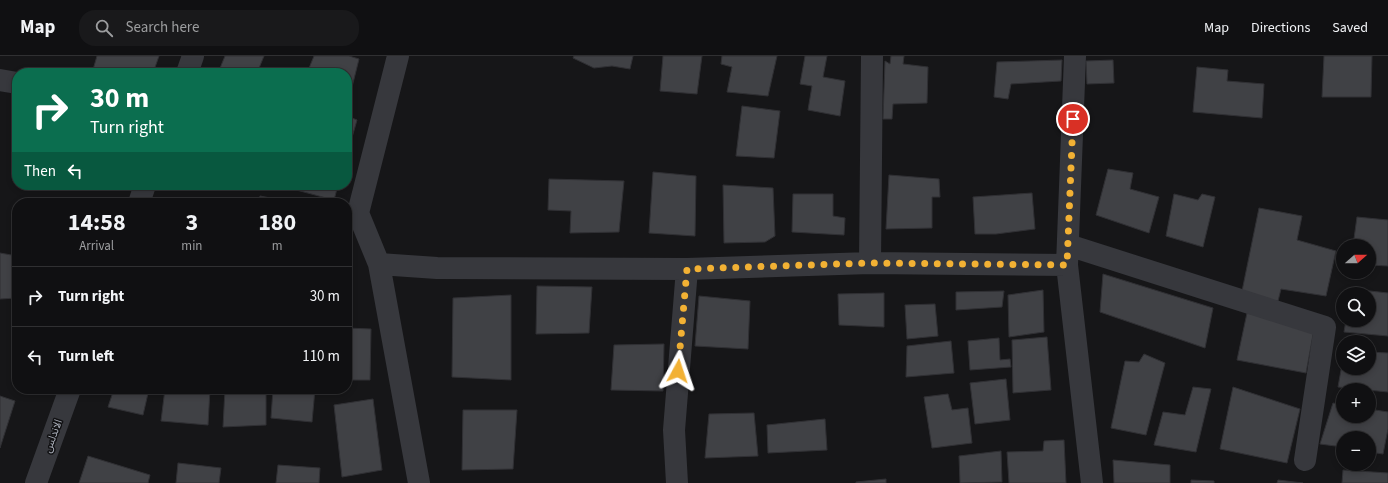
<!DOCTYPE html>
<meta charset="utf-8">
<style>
:root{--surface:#101012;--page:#19191b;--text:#f1f3f6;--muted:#9c9d9f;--line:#303032}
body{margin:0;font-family:"Source Sans 3","Noto Sans Arabic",sans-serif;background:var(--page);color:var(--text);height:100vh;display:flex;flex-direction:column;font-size:15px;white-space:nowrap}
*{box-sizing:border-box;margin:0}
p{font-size:13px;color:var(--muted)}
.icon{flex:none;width:22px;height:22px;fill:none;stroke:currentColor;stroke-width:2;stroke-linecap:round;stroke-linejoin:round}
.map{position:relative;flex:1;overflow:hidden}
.drawer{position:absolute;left:12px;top:142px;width:340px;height:196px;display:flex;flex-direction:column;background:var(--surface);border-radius:16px;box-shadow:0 2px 6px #0003,0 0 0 1px var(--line)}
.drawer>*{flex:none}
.guide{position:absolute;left:12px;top:12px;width:340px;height:122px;border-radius:16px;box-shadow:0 2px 6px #0003,0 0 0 1px var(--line);background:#0b6e4f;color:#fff;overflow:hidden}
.needle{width:26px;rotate:69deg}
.fabs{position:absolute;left:1336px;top:183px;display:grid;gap:8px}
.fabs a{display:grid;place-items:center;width:40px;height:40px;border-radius:50%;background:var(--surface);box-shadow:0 2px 6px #0003,0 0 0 1px var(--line);font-size:20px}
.pin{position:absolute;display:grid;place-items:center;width:34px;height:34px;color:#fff;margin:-17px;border:2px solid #fff;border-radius:50%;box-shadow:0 1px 4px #0007}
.me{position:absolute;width:44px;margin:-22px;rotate:5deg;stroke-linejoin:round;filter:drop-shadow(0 0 3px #0008)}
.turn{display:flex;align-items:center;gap:14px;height:84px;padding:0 12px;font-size:18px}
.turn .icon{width:52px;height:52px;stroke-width:2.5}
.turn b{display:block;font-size:28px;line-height:34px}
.then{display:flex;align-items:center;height:38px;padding:0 12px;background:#0003;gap:8px;font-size:15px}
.eta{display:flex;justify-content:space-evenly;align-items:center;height:68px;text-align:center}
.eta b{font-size:24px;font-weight:700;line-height:28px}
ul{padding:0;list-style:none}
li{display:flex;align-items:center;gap:12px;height:60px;padding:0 12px;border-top:1px solid var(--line)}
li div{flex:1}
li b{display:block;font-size:15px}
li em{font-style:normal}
header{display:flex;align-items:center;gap:24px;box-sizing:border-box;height:56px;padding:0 20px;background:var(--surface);border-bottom:1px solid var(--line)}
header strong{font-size:19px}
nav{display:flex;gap:22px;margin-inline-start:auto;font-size:14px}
.search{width:280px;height:36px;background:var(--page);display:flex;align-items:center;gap:10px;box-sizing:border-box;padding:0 14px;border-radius:16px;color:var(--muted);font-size:15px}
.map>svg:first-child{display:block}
.building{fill:#404145;stroke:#303034}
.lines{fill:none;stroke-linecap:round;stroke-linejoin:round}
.minor{stroke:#37383d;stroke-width:22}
.route{stroke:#f2b134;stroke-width:7;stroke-dasharray:0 12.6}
.labels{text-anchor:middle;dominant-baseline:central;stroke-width:3;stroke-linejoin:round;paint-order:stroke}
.street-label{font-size:11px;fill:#a8adb8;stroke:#111113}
</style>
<header>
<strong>Map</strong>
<div class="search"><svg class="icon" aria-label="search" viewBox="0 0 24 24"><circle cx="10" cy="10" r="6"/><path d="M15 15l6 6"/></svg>Search here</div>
<nav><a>Map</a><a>Directions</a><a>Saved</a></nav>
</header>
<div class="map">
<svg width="1388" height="427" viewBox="0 0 1388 427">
<rect width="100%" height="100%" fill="#161618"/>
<path class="building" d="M97,0H159L153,17H92Z
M225,0H264L257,17H218Z
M314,0H349L359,3L351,35L347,34V17H307Z
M574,0H633L630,13L612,10L594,12L573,2Z
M663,0H702L697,38L660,35Z
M722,0H777L768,40L727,36L732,11L721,8Z
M805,0H827L823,21L845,25L840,60L808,54L812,30L800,28Z
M891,0H904L903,8L928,11L927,47L893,48L892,63H883L885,5L890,8Z
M1324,0H1372L1371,41H1322Z
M1062,4L1061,25L1011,28L1008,43L994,41L997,6Z
M1113,4L1114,27L1087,28L1086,5Z
M1197,11L1228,14L1227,25L1264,28L1262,62L1193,56Z
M742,50L780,55L774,102L736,100Z
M347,60L357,64L347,99Z
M1108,113L1133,117L1130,133L1159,141L1149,177L1096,159Z
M653,116L696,120L695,180L649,177Z
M889,119L939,123L940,141H932V172L886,173Z
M549,123L624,125L619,176L570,177L571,155L548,154Z
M286,129H338L334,144L285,131Z
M723,129L773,132L775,180L765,186L724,187Z
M1032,137L1035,173L996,178H975L973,141Z
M793,138H833V160L845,162L844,179L792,176Z
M1174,138L1198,144L1202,138L1215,141L1203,191L1166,180Z
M260,140L296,147H258Z
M1259,152L1302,160L1297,184L1336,195L1326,240L1281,233L1278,245L1241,240Z
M1357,161L1388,164V210L1369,209V190H1353Z
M0,197L17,200V242L0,243Z
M1103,218L1213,252L1205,292L1100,256Z
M537,230L592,231L589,277L536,278Z
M1352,233L1388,237V280L1344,276L1346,264H1369V238H1351Z
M1043,234L1044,276L1009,281L1008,239Z
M1004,235L1002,251L956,254V236Z
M884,237V271L839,269L838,238Z
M511,239V324L452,321L453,242Z
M699,240L750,245L748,293L695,290Z
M935,248L938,280L907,283L905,249Z
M1247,257L1314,273L1306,317L1237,304Z
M347,272L371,273L370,324H347Z
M1047,281L1051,334L1013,337L1012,284Z
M999,282L1000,304L1010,303L1011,311L970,314L968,285Z
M951,285L954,317L906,321L907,290Z
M664,288L663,335L611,334L614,289Z
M1369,296L1388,297V336L1338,331L1343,303V312H1369Z
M1144,298L1165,307L1146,379L1111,372L1125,305L1139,306Z
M1006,323L1010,364L975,368L970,327Z
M1193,331L1211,333L1196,396L1154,389L1163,356L1185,359Z
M1233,331L1300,353L1287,407L1220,393Z
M114,333H149L143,359L108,351Z
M165,333H210L208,369L161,365Z
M225,333H266V369L223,371Z
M273,333H315L312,366L271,362Z
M948,338L952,354L968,352L972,387L932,392L924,341Z
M0,340L15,345L0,392Z
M373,343L382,414L342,421L334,349Z
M1333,347L1343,349V360H1369V353L1388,356V373L1383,398L1369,396V382H1343V391L1320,388Z
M463,354H517L513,413L462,414Z
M754,357L758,400L705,402L709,358Z
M825,363L827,394L768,397L767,369Z
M1064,384L1066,427H1009L1007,396L1043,395L1044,385Z
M1001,395L1002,426L960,427L959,400Z
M88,400L150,419L148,427H79Z
M1113,404L1170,409V427H1114Z
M178,407L221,412L219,427H176Z
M278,409L320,412L319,427H276Z
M1343,414L1388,417V427H1342Z
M886,423V427H856V426Z
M1191,424L1214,425V427H1191Z
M1278,424L1303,427H1277Z"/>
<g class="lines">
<path class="minor" d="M398,0L358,157L379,208L419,427
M1075,0L1067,209L1092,427
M187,17L193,0
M0,24L17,27
M139,147L145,129
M1068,189L1325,271L1305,404
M870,207L872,0
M379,208L437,212L687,213L870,207L1067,209
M36,427L70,333
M677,427L674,374L687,213"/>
</g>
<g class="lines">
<path class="route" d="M678,315L687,213L870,207L1067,209L1073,63"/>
</g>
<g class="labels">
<g class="street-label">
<text transform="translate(53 380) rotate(-70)">الاندلس</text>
</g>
</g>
</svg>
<div class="fabs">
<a><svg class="needle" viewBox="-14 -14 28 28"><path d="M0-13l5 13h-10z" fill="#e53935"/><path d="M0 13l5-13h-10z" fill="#9c9d9f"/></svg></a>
<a><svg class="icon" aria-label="search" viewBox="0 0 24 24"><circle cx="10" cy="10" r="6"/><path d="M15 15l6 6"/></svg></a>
<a><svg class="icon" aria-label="layers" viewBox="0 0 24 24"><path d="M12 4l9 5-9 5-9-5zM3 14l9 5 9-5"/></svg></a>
<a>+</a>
<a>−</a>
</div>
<div class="pin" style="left:1073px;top:63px;background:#d93025"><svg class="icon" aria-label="arrive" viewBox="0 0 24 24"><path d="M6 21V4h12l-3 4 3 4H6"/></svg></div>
<svg class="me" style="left:678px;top:315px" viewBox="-20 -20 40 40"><path d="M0-17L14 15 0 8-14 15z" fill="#f2b134" stroke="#fff" stroke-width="4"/></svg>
<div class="guide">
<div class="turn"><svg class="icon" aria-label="right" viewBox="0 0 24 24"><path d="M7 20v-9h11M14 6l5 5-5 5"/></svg><div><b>30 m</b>Turn right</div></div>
<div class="then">Then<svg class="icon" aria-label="left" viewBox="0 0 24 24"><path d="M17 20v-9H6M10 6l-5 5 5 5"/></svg></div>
</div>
<section class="drawer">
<div class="eta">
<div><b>14:58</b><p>Arrival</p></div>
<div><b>3</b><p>min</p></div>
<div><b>180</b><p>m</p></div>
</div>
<ul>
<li><svg class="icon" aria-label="right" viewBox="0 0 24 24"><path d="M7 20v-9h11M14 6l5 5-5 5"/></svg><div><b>Turn right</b></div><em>30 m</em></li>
<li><svg class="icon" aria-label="left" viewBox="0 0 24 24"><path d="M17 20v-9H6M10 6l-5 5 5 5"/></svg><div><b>Turn left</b></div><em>110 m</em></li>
</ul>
</section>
</div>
